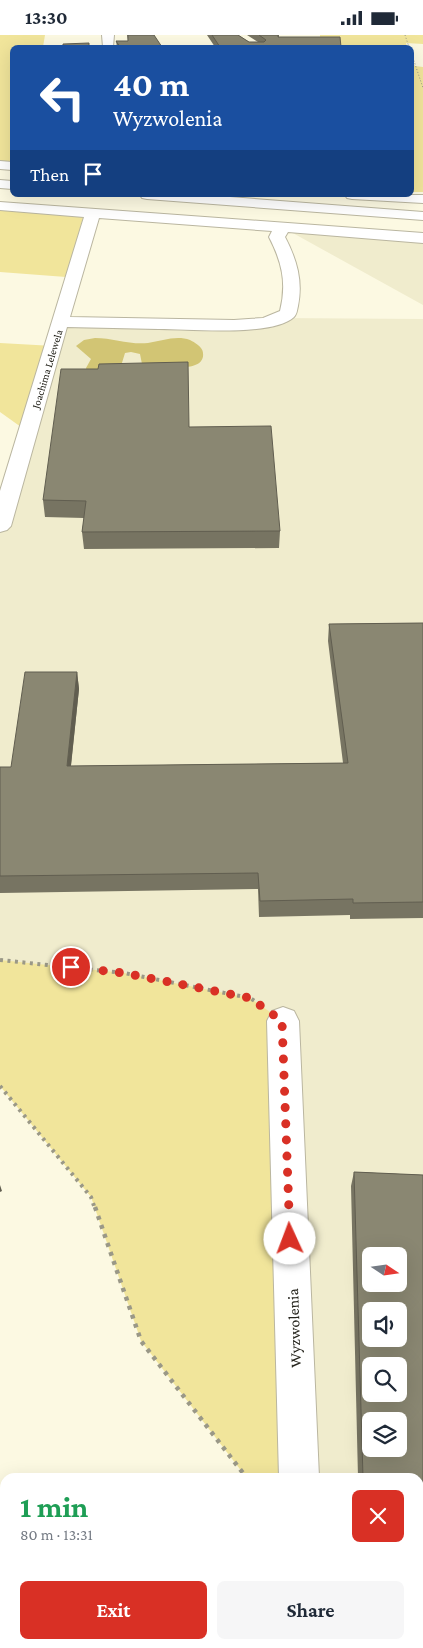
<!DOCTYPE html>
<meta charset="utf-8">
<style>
:root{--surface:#fff;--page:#f6f6f7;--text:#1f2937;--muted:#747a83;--accent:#d93025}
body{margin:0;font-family:"Crimson Pro",serif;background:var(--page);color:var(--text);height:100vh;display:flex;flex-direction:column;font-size:19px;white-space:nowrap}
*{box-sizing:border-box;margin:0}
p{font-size:16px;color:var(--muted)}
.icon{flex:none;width:28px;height:28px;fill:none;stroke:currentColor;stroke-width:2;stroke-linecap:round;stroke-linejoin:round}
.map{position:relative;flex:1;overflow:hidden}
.panel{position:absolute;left:0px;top:1438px;width:424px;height:176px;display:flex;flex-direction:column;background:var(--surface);border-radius:15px 15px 0 0;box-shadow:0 5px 20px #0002}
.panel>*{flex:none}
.banner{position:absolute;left:10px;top:10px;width:404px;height:152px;border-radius:8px;box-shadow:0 5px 20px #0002;background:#1a4fa0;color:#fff;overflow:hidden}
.needle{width:32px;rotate:103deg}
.controls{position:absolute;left:362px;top:1212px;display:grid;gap:10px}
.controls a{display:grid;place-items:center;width:45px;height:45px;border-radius:8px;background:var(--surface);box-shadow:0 5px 20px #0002;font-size:25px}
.pin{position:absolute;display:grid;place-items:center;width:42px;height:42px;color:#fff;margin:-21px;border:2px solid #fff;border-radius:50%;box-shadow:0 1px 5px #0007}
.me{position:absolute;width:55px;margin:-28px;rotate:358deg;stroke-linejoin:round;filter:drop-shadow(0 0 4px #0008)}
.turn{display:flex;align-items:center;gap:18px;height:105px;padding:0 20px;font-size:22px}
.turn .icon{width:65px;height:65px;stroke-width:2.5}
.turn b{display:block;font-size:35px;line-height:42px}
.then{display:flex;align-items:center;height:48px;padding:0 20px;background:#0003;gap:10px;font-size:19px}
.round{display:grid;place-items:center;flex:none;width:52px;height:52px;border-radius:8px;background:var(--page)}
.head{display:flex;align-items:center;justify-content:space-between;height:85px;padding:0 20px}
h1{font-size:30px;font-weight:700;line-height:38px;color:#1e9e55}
.button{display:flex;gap:10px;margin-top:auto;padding:10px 20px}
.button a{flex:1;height:58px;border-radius:8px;background:var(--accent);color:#fff;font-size:20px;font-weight:700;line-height:58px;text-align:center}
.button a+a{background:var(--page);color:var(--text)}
.status{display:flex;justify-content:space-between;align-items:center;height:35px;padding:0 25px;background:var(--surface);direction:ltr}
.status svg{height:14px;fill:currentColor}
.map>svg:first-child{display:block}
.built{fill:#f0eccd;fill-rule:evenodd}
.green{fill:#f1e59b}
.water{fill:#d2c574}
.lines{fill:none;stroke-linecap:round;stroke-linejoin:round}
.minor-casing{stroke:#bab6a0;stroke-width:2}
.trunk-casing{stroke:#bab6a0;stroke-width:2}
.path-far2{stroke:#9a9887;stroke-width:1;stroke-dasharray:1 2;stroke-linecap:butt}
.path-far1{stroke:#9a9887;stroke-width:4;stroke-dasharray:3 4.5;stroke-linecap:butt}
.path{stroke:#9a9887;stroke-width:4.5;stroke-dasharray:4 5.5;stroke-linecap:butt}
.minor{fill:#fff;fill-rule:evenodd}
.trunk{fill:#fff;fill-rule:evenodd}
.wall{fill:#777462;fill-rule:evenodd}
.shaded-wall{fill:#615e50}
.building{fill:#8a8772;stroke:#615e50;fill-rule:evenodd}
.route{stroke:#d93025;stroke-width:9;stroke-dasharray:0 16.2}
.labels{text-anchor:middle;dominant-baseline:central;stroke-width:4;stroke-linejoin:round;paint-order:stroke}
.far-street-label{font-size:11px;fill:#25241c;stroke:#fff}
.near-street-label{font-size:16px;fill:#25241c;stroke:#fff}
</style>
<div class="status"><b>13:30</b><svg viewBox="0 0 49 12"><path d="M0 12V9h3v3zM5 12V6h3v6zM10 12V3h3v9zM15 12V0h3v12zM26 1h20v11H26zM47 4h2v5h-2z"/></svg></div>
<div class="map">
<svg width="423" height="1613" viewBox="0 0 423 1613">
<rect width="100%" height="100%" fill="#fcf9e2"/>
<path class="built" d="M298,196L423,207V270L291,197Z
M278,283L423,284V1613H298V1609H419V1442H299L283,986L0,929V492L61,287L231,290ZM371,1221H399V1249H371ZM371,1276H399V1304H371ZM371,1331H399V1359H371ZM371,1386H399V1414H371Z"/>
<path class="green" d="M0,0H45L43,12H12V131L0,130Z
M320,0H423V9L406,8L407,12H320Z
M411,23L415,31L423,32V157H411Z
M0,174L80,180L83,183L66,242L0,237Z
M0,308L54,311L28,397L0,377Z
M0,925L124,938L250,963L283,986L299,1442H246L141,1306L91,1162L0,1051Z"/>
<path class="water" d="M95,303C113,303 130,310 148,308C162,306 176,300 190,305C194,307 203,312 203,318C206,341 154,330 142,329L140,319L131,317L125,318L121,331L87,337L86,333L91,324L76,311L84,305Z"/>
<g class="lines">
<defs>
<path id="minor" d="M102,0H114L113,12H103Z
M0,126L12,127V135L0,134Z
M345,160H423V168L352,164L347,163Z
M0,167L423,198V208L288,197L285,202C297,225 303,246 298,271C297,275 297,279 294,282C273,302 189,294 159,294C129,293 98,293 67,292L11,491L7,495L0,497V456L84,182L0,175ZM99,183L272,196L269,202C282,227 287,248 280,276L263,283L234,285L70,282Z
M283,972L294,976L299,986L319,1442H279L267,986L272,976Z
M276,1609H320V1613H276Z"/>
<path id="trunk" d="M0,145L12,146V154L0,153Z
M140,160H204L423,177V185L147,164L142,163Z"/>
</defs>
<use href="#minor" class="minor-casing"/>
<use href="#trunk" class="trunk-casing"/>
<path class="path-far2" d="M405,0L409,12
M411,17L423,53"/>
<path class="path-far1" d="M0,925L124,938L250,963L258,968
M0,1051L91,1162L95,1174"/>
<path class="path" d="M95,1172L141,1306L246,1442"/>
<use href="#minor" class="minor"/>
<use href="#trunk" class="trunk"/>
</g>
<path class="wall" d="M127,0H154L120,12H117L116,6H128Z
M207,0H238L249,7H258L247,0H279V2L341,12H215Z
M189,392L280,496L279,513L84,514L82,497L84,483L45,482L43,465Z
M423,588V883L350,884V880L259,882L258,854L0,858V732H11L77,637L79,654L71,731L343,728L328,606L329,589Z
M354,1137L423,1140V1613H363V1609H419V1442H358L351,1151ZM371,1221H399V1249H371ZM371,1276H399V1304H371ZM371,1331H399V1359H371ZM371,1386H399V1414H371Z"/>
<path class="shaded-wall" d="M77,637L79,654L69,748L67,731Z
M0,1150L2,1156L0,1157Z"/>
<path class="building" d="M128,0H154L162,12H120L116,6H128Z
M212,0H238L249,7H264L266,5L259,0H278V2H340L341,12H220Z
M89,8V12H63V9Z
M188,327L189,392L271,391L280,496L82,497L86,466L43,465L61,334H98L99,329Z
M423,588V867L353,868V864L260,866L258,838L0,841V732H11L25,637H77L67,731L348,728L329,589Z
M354,1137L423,1140V1613H368V1609H419V1442H363ZM371,1221H399V1249H371ZM371,1276H399V1304H371ZM371,1331H399V1359H371ZM371,1386H399V1414H371Z
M130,1609H151L154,1613H124Z
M182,1609H204L206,1613H177Z"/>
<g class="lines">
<path class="route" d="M71,932L124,938L250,963L282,986L290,1204"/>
</g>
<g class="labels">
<g class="far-street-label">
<text transform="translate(47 334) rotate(-73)">Joachima Lelewela</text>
</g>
<g class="near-street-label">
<text transform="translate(294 1293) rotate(-92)">Wyzwolenia</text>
</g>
</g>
</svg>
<div class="controls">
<a><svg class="needle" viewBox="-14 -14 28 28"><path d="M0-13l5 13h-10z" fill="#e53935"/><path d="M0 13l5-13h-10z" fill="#747a83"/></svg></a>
<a><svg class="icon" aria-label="sound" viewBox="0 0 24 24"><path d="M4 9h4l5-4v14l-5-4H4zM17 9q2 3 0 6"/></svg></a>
<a><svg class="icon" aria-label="search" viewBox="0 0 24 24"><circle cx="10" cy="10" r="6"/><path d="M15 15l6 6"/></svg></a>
<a><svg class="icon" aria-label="layers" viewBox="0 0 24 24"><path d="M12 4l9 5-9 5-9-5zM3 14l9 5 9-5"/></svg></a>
</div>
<div class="pin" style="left:71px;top:932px;background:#d93025"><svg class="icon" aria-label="arrive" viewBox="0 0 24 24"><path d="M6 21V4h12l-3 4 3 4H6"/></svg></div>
<svg class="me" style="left:290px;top:1204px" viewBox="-20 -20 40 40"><circle r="19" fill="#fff"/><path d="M0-13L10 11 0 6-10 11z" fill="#d93025"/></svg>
<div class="banner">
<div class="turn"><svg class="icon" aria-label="left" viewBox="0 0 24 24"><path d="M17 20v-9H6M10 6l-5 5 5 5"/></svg><div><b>40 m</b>Wyzwolenia</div></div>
<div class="then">Then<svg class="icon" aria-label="arrive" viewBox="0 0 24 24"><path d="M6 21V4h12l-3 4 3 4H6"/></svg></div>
</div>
<section class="panel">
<div class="head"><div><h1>1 min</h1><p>80 m · 13:31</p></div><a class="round" style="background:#d93025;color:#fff"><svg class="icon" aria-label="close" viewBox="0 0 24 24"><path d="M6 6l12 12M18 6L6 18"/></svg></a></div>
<div class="button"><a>Exit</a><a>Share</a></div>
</section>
</div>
